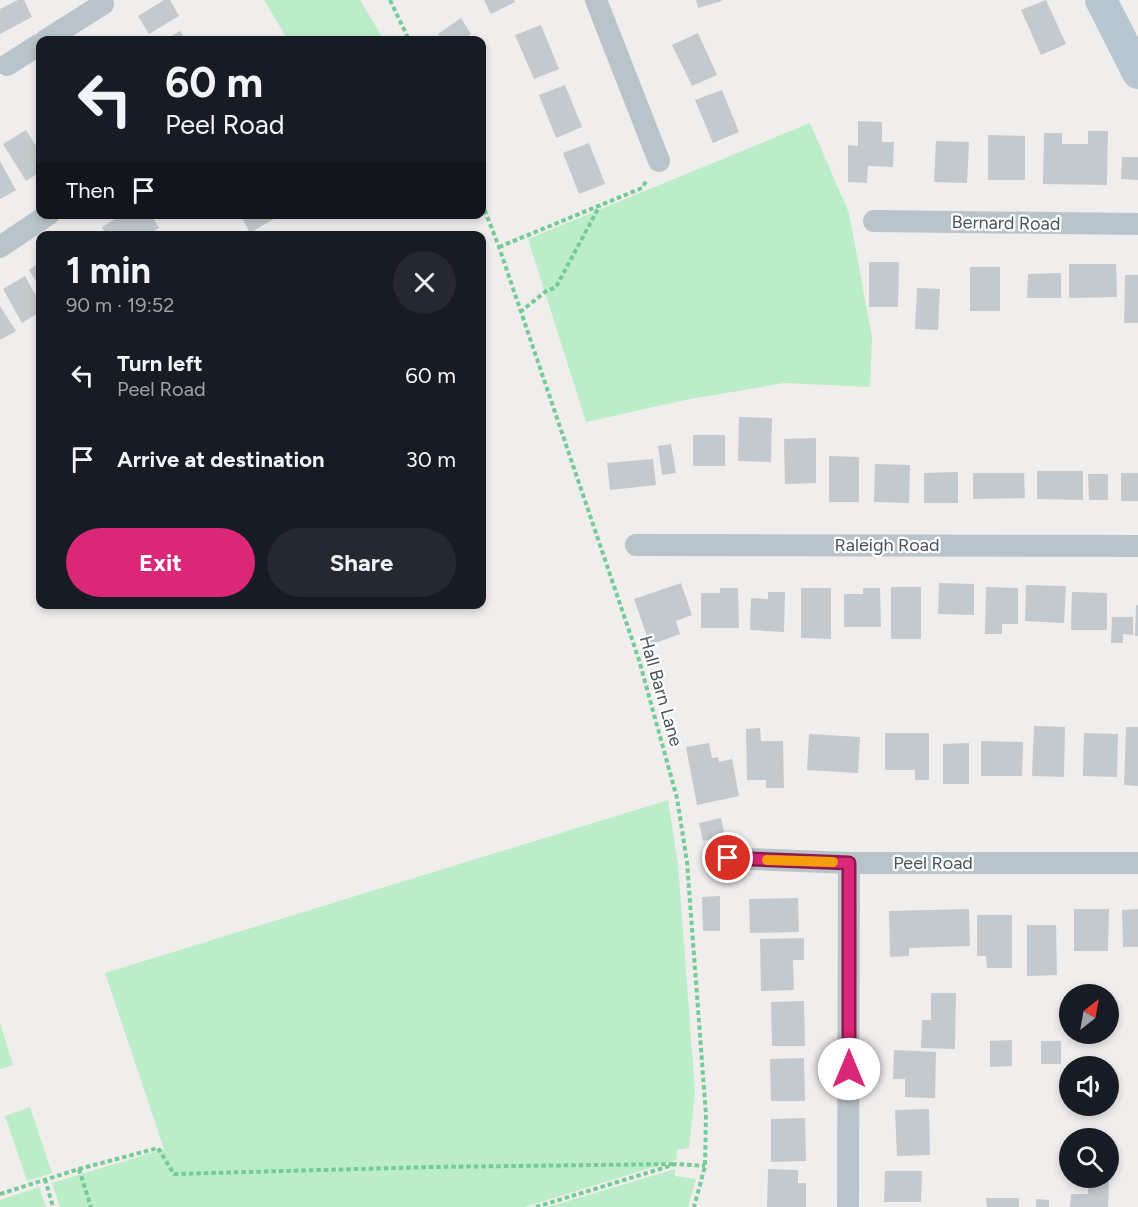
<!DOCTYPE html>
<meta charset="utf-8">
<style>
:root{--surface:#171b24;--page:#242831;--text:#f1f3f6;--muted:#9ea1a6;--accent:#db2777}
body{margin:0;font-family:Figtree,sans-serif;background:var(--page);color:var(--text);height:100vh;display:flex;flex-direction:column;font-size:22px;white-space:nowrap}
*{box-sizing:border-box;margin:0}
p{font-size:20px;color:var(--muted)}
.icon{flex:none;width:33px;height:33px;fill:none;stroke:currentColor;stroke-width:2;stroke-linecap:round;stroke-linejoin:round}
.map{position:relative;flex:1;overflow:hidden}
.drawer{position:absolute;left:36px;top:231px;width:450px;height:378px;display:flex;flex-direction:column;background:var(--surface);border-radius:12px;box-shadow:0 3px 9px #0003}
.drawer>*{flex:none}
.top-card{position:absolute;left:36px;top:36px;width:450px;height:183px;border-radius:12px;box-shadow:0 3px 9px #0003;background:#171b24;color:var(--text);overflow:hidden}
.needle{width:39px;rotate:31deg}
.fabs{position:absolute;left:1059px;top:984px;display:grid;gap:12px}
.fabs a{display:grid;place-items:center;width:60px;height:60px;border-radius:50%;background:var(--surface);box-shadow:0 3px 9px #0003;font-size:30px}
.pin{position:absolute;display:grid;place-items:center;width:51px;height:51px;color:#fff;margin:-26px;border:3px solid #fff;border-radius:50%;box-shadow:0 2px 6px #0007}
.me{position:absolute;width:66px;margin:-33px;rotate:0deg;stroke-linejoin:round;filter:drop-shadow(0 0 4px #0008)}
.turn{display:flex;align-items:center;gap:21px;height:126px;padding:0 30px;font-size:27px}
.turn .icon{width:78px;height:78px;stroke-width:2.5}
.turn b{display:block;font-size:42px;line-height:51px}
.then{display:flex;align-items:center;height:57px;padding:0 30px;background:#0003;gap:12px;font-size:22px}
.round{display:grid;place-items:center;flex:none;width:63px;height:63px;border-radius:32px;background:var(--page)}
.summary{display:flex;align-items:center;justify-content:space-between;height:102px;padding:0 30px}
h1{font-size:36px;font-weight:700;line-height:45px}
.button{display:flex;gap:12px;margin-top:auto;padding:12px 30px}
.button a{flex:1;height:69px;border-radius:36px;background:var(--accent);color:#fff;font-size:24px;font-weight:700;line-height:69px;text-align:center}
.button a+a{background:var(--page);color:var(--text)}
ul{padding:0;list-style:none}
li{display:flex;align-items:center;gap:18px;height:84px;padding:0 30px}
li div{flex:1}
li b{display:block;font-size:22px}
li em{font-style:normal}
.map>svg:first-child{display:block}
.green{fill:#bbeec8}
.building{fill:#c4c9cd}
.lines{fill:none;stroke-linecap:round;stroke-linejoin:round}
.path{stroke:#74cb95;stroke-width:4;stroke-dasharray:4.5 3;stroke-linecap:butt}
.street{stroke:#b9c4ca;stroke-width:22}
.secondary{stroke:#b9c6cf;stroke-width:32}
.route-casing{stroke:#8e194d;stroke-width:15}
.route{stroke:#db2777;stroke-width:10}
.slow{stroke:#f59e0b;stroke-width:10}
.labels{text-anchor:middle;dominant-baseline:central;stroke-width:4.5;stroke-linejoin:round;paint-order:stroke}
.street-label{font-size:18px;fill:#46535a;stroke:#fff}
</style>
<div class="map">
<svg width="1138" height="1207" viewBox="0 0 1138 1207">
<rect width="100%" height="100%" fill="#f0eded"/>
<path class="green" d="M264,0H360L384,40H288Z
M810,123L849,213L872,337L870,387L784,383L685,400L586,422L528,239Z
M668,800L678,864L695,1092L689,1148L677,1150L676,1160L525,1207H60L52,1183L164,1149L105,973Z
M0,1023L13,1065L0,1069Z
M30,1107L52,1173L27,1181L5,1116Z
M675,1169V1176L696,1179L688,1207H548Z
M39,1187L46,1207H0V1200Z"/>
<path class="building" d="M18,0H24L32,17L0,34V9Z
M164,0H170L179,16L149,34L138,16Z
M484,0H514L515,2L491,14Z
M696,0H722V1L698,8Z
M1046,0L1066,44L1041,55L1021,10Z
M461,18L471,34L461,40H442L438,34Z
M541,25L559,69L534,79L515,35Z
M180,31L186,40H165Z
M698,33L717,75L692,86L672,45Z
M565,85L582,127L556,138L539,95Z
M722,90L739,132L713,143L695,100Z
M858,121L882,122V142H894L893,167L868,166L867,183L848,182V145L858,146Z
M26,130L40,152V172L26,181L3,144Z
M1088,131H1108L1107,185L1043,184L1044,133H1062V144H1088Z
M988,135L1025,136V180H988Z
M936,141L969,142L967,183L934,182Z
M589,143L605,184L579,194L563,153Z
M1122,157H1138V180L1121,179Z
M0,161L16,190L0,199Z
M123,214H151L159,228L146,236H107L102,227Z
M240,214H282L250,233Z
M40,262V288L29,270Z
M869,262H899L898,307H869Z
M1069,264H1116L1117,297L1069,298Z
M970,267H1000V311H970Z
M1061,273V298H1027L1028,274Z
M1125,275H1138V323H1124Z
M25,276L40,303V312L22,323L3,289Z
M917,288L940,289L938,330L915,329Z
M0,306L16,331L0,340Z
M739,417L772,418L771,462L738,461Z
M693,435H725V466H693Z
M816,438V483L785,484L784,439Z
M671,444L676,473L662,475L658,446Z
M829,456L859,457V502H829Z
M653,459L656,485L610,490L607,463Z
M875,464L910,465L909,503L874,502Z
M1037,471H1083V500L1037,499Z
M958,472V503H924V473Z
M973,473H1024L1025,498L973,499Z
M1121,473H1138V501H1121Z
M1088,474H1108V500H1089Z
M681,583L692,615L676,621L680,634L650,645L634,599Z
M939,583L974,584V615L938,614Z
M1026,585L1066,586L1064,623L1025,621Z
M891,587H921V639H891Z
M986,587L1018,588V624H1002V634H985Z
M720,588H738L739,628H701V593H720Z
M801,588H831V639L801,638Z
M863,588H880L881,627H844V594H863Z
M768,592H785L784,632L750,630L751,598L768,599Z
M1072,592L1107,593V630H1071Z
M1136,605H1138V636H1135Z
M1112,617H1133V635L1123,634V643H1111Z
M1034,726L1065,727L1064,777L1032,776Z
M1126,727H1138V786L1124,785Z
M760,728L761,741H783L784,788H766V780H747L746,729Z
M885,733H929V780H915V770H885Z
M1084,733L1118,734L1117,777L1083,776Z
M809,734L860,737L858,773L807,770Z
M981,741L1023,742L1022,776H981Z
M709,743L712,758L718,757L719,762L732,759L739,796L697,805L686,747Z
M969,743V784H943V744Z
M721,818L725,836L703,841L699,823Z
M720,896V931H703L702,897Z
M798,898L799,932L750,933L749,899Z
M969,909L970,946L909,948V956L890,957L889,911Z
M1074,909H1109L1108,951H1074Z
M1138,909V947H1123L1122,910Z
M977,915H1012V968H987L986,956H977Z
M1027,925H1056L1057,975L1027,976Z
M804,938V960H793L794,990L761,991L760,939Z
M931,993H956L955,1049L921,1048L922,1020H931Z
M804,1001L805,1046H772L771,1002Z
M1012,1040V1066L990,1067V1041Z
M1041,1041H1061V1064H1041Z
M894,1050L936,1052L935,1098L905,1097V1079H893Z
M804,1058L805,1101H771L770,1059Z
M929,1109L930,1155L897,1156L895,1110Z
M805,1118L806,1161L771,1162V1119Z
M768,1169L798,1170V1183H806V1207H767Z
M885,1171H922L921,1202H884Z
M1088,1178H1109L1108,1207H1070L1071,1194H1088Z
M986,1198H1019V1207H987Z
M1036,1199L1049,1200V1207H1036Z"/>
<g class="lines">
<path class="path" d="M390,0L409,40
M482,203L499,247L639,660L677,798L687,862L706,1115L705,1166L694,1207
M499,247L642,188L647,180
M520,312L545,292L556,287L600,205
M79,1169L91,1207
M45,1179L53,1207
M0,1194L79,1169L158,1148L174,1174L431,1167L676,1164
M536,1207L676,1164L705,1166"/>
<path class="street" d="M596,0L659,161
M46,40L103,4
M7,65L40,44
M874,221L1138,224
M0,247L49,214
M636,545L1138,546
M728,858L849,863H1138
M848,1207L849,863"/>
<path class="secondary" d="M1101,0L1138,73"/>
</g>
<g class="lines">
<defs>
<path id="route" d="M728,858L849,863V1069"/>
</defs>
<use href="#route" class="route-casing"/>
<use href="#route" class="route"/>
<path class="slow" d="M767,860L833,862"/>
</g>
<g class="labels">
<g class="street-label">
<text transform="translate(1006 223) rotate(1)">Bernard Road</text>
<text x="887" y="545">Raleigh Road</text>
<text transform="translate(661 691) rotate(74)">Hall Barn Lane</text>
<text x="933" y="863">Peel Road</text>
</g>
</g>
</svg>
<div class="fabs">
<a><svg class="needle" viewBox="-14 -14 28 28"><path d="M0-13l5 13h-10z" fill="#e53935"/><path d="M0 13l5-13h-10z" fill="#9ea1a6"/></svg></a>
<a><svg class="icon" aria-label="sound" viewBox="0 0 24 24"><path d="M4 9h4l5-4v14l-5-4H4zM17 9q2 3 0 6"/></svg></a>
<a><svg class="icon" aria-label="search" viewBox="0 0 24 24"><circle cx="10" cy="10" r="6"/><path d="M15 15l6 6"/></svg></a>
</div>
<div class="pin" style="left:728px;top:858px;background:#d93025"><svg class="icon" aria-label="arrive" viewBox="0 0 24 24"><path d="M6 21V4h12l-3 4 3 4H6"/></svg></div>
<svg class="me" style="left:849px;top:1069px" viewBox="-20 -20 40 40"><circle r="19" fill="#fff"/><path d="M0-13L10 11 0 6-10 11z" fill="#db2777"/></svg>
<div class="top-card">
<div class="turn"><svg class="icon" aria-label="left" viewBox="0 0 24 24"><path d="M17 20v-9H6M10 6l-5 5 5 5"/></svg><div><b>60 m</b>Peel Road</div></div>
<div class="then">Then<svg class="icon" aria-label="arrive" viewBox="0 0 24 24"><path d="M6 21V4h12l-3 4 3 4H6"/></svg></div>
</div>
<section class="drawer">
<div class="summary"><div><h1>1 min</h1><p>90 m · 19:52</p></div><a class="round"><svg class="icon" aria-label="close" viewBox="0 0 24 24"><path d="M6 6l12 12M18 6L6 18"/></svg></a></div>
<ul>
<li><svg class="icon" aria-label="left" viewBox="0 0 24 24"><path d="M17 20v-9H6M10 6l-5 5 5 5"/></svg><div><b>Turn left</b><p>Peel Road</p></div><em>60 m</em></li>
<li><svg class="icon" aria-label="arrive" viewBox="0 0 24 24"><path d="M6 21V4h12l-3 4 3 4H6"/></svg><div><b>Arrive at destination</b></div><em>30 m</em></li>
</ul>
<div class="button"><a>Exit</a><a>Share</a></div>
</section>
</div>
